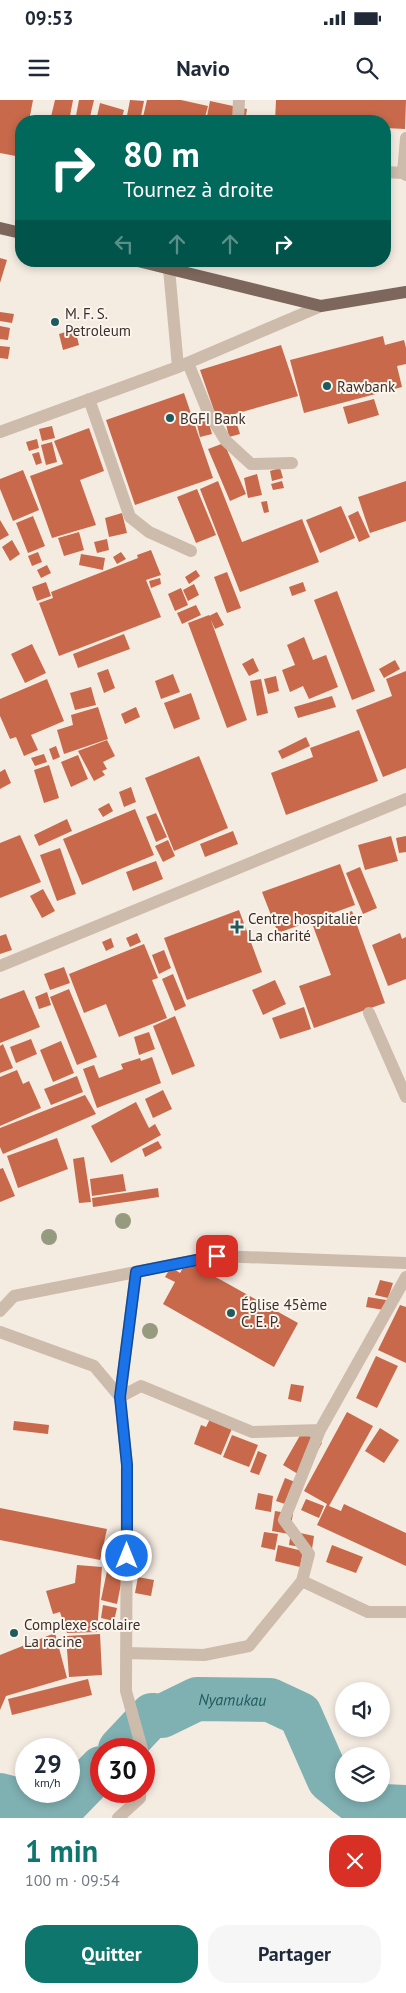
<!DOCTYPE html>
<html lang="fr">
<meta charset="utf-8">
<style>
:root{--surface:#fff;--page:#f6f6f7;--text:#1f2937;--muted:#747a83;--accent:#0f766e}
body{margin:0;font-family:"PT Sans",sans-serif;background:var(--page);color:var(--text);height:100vh;display:flex;flex-direction:column;font-size:19px;white-space:nowrap}
*{box-sizing:border-box;margin:0}
p{font-size:16px;color:var(--muted)}
.icon{flex:none;width:28px;height:28px;fill:none;stroke:currentColor;stroke-width:2;stroke-linecap:round;stroke-linejoin:round}
.map{position:relative;height:1718px;overflow:hidden}
.drawer{display:flex;flex-direction:column;background:var(--surface);flex:1}
.drawer>*{flex:none}
.banner{position:absolute;left:15px;top:15px;width:376px;height:152px;border-radius:20px;box-shadow:0 2px 8px #0003;background:#00695c;color:#fff;overflow:hidden}
.controls{position:absolute;left:335px;top:1582px;display:grid;gap:10px}
.controls a{display:grid;place-items:center;width:55px;height:55px;border-radius:50%;background:var(--surface);box-shadow:0 2px 8px #0003;font-size:25px}
.speed{position:absolute;left:15px;top:1638px;display:flex;gap:10px;font-size:25px;font-weight:700;text-align:center}
.speed>*{display:grid;place-content:center;width:65px;height:65px;border-radius:50%;background:var(--surface);box-shadow:0 2px 8px #0003;line-height:1}
.speed small{font-size:12px;font-weight:400}
.speed .limit{border:8px solid #d22;background:#fff;color:#111}
.pin{position:absolute;display:grid;place-items:center;width:42px;height:42px;color:#fff;margin:-21px;border-radius:10px;box-shadow:0 2px 8px #0006}
.me{position:absolute;width:55px;margin:-28px;rotate:0deg;stroke-linejoin:round;filter:drop-shadow(0 0 4px #0008)}
.turn{display:flex;align-items:center;gap:18px;height:105px;padding:0 25px;font-size:22px}
.turn .icon{width:65px;height:65px;stroke-width:2.5}
.turn b{display:block;font-size:35px;line-height:42px}
.lanes{display:flex;align-items:center;height:48px;padding:0 25px;background:#0003;justify-content:center;gap:25px;direction:ltr}
.lanes .off{opacity:.35}
.round{display:grid;place-items:center;flex:none;width:52px;height:52px;border-radius:20px;background:var(--page)}
.head{display:flex;align-items:center;justify-content:space-between;height:85px;padding:0 25px}
h1{font-size:30px;font-weight:700;line-height:38px;color:var(--accent)}
.button{display:flex;gap:10px;margin-top:auto;padding:10px 25px}
.button a{flex:1;height:58px;border-radius:20px;background:var(--accent);color:#fff;font-size:20px;font-weight:700;line-height:58px;text-align:center}
.button a+a{background:var(--page);color:var(--text)}
.status{display:flex;justify-content:space-between;align-items:center;height:35px;padding:0 25px;background:var(--surface);direction:ltr}
.status svg{height:14px;fill:currentColor}
header{display:flex;justify-content:space-between;align-items:center;height:65px;padding:0 25px;background:var(--surface);font-size:22px;font-weight:700}
.map>svg:first-child{display:block}
.lines{fill:none;stroke-linecap:round;stroke-linejoin:round}
.stream{stroke:#7fb0b2;stroke-width:8}
.river{stroke:#7fb0b2;stroke-width:44}
.building{fill:#c8694b}
.minor{stroke:#cdbbac;stroke-width:12}
.major{stroke:#7d675c;stroke-width:12}
.tree{fill:#969b7f}
.route-casing{stroke:#114b97;stroke-width:12}
.route{stroke:#1a73e8;stroke-width:9}
.poi-dot{fill:#1f5a5e;stroke:#fbf5ee;stroke-width:2}
.labels{text-anchor:middle;dominant-baseline:central;stroke-width:4;stroke-linejoin:round;paint-order:stroke}
.poi-label{font-size:15px;fill:#3b302b;stroke:#fbf5ee;text-anchor:start}
.water-label{font-size:16px;font-style:italic;fill:#1f5a5e;stroke:#fbf5ee}
</style>
<div class="status"><b>09:53</b><svg viewBox="0 0 49 12"><path d="M0 12V9h3v3zM5 12V6h3v6zM10 12V3h3v9zM15 12V0h3v12zM26 1h20v11H26zM47 4h2v5h-2z"/></svg></div>
<header><svg class="icon" aria-label="menu" viewBox="0 0 24 24"><path d="M4 6h16M4 12h16M4 18h16"/></svg>Navio<svg class="icon" aria-label="search" viewBox="0 0 24 24"><circle cx="10" cy="10" r="6"/><path d="M15 15l6 6"/></svg></header>
<div class="map">
<svg width="406" height="1718" viewBox="0 0 406 1718">
<rect width="100%" height="100%" fill="#f4ebe1"/>
<g class="lines">
<path class="stream" d="M60,1718L62,1708"/>
<g class="river">
<path id="s1" d="M120,1649L152,1615L162,1616L197,1599L270,1600L300,1614L329,1680L344,1692"/>
<path d="M346,1694L361,1705L406,1707"/>
<path d="M0,1695L30,1703L62,1708L101,1668"/>
</g>
</g>
<path class="building" d="M0,0H33L29,21H21V57L0,53Z
M55,0H73L69,21H50Z
M79,0H94L89,21H75Z
M130,0L144,1L140,21H126Z
M147,0H181L208,6L204,21H142Z
M276,0H406L405,29L385,28V21H275Z
M210,1L247,9L245,21H206Z
M100,3L124,10L121,21H96Z
M0,158L7,160L0,183Z
M0,212L14,214L12,223L0,221Z
M0,226L10,228L8,240L0,239Z
M75,229L79,245L63,250L59,234Z
M383,236L385,245L404,240L406,248V264L397,266L402,287L304,313L290,260Z
M281,245L298,296L217,319L200,270Z
M0,246L10,247L8,259L0,258Z
M184,293L213,378L135,405L106,320Z
M374,299L379,315L348,324L343,307Z
M206,313L212,334L200,337L195,316Z
M236,321L240,334L229,337L226,324Z
M52,326L55,338L42,341L39,329Z
M89,328L104,371L80,380L96,425L52,438L30,376L63,364L54,341Z
M37,339L39,348L29,351L26,342Z
M52,342L57,362L46,365L41,345Z
M224,343L246,394L230,401L208,349Z
M39,352L42,363L36,365L32,354Z
M280,368L283,378L272,381L270,371Z
M23,370L39,410L13,421L0,389V379Z
M257,374L262,395L248,398L244,378Z
M218,381L242,442L302,419L319,462L240,492L200,389Z
M282,381L284,388L273,390L271,384Z
M406,381V421L370,433L358,397Z
M197,389L216,435L196,443L177,397Z
M267,401L269,412L264,413L261,402Z
M341,406L355,438L320,453L306,420Z
M358,411L370,437L359,442L348,416Z
M122,413L127,433L109,437L105,418Z
M33,416L45,446L28,453L16,423Z
M0,420L9,435L0,440Z
M79,432L84,450L64,456L58,438Z
M107,439L109,450L97,453L94,442Z
M12,440L20,454L10,461L2,447Z
M151,450L161,475L146,480L161,517L59,556L39,503L53,498L51,492L138,458L137,455Z
M38,452L42,462L32,466L28,456Z
M121,452L126,459L117,464L113,457Z
M81,454L105,458L103,470L79,465Z
M47,465L51,473L41,478L37,470Z
M196,470L200,476L189,484L185,477Z
M227,472L241,508L227,513L214,477Z
M160,478L161,484L151,488L149,481Z
M46,482L51,496L37,501L32,487Z
M303,482L306,491L292,496L289,487Z
M194,484L199,495L188,501L183,490Z
M181,488L188,505L175,511L168,494Z
M337,491L375,591L352,600L314,500Z
M196,505L201,515L182,524L177,513Z
M217,512L224,525L215,529L209,516Z
M209,515L247,620L227,628L188,523Z
M124,534L130,549L78,568L73,554Z
M304,537L313,560L326,555L338,587L309,599L303,586L290,592L282,570L295,565L287,545Z
M32,544L46,573L25,583L11,554Z
M253,558L259,571L249,576L242,564Z
M395,560L400,569L384,578L379,569Z
M108,569L115,588L104,593L97,573Z
M406,571V668L383,677L356,610L392,596L386,579Z
M173,574L180,592L161,599L155,581Z
M276,576L279,591L268,594L264,579Z
M47,579L64,621L31,635L38,650L24,656L16,637L10,639L0,616V599Z
M261,579L268,613L257,616L250,581Z
M91,587L96,605L75,610L70,593Z
M191,593L200,619L174,629L164,603Z
M332,596L336,607L298,618L294,607Z
M98,607L108,639L64,654L57,630L73,625L71,615Z
M136,607L140,617L125,624L121,614Z
M359,630L378,681L286,715L271,673L313,657L310,648Z
M306,637L310,646L282,659L278,651Z
M107,640L115,656L103,662L107,669L102,671L105,675L94,681L78,651Z
M56,646L60,657L53,660L49,649Z
M44,654L47,662L35,666L31,658Z
M78,655L88,679L71,687L61,662Z
M199,656L228,728L174,751L145,678Z
M49,665L59,698L44,703L34,670Z
M5,669L11,683L0,689V672Z
M131,687L136,702L124,707L119,692Z
M109,703L113,711L103,717L98,709Z
M135,709L154,755L82,785L63,739Z
M156,713L167,737L156,742L146,717Z
M67,719L72,731L39,746L34,735Z
M233,731L238,744L205,757L200,744Z
M20,735L41,782L0,798V743Z
M391,736L398,761L365,770L358,745Z
M406,736V752L399,753L396,738Z
M168,740L175,756L163,762L155,746Z
M60,748L76,794L57,801L40,755Z
M156,761L163,779L133,791L126,772Z
M340,764L355,805L278,833L262,792Z
M360,767L377,808L363,814L346,773Z
M43,789L55,811L42,818L30,796Z
M239,810L262,872L187,900L164,838Z
M352,811L385,903L314,928L299,886L331,875L313,826Z
M137,833L141,842L130,847L126,838Z
M400,833L402,839L406,837V879L388,886L372,845Z
M6,834L12,850L0,854V836Z
M111,838L114,847L106,851L102,842Z
M144,844L158,878L152,880L167,918L119,937L106,904L84,913L69,874Z
M164,850L171,868L159,874L152,855Z
M64,867L70,883L50,890L44,874Z
M173,874L186,906L175,911L162,879Z
M275,880L286,904L263,915L252,890Z
M69,889L97,957L77,965L50,897Z
M24,890L40,927L0,943V899Z
M47,892L51,905L39,909L35,897Z
M304,907L311,929L280,939L272,918Z
M175,916L195,966L172,975L153,926Z
M149,932L155,949L139,955L134,937Z
M31,939L37,954L16,963L10,947Z
M61,941L74,973L53,982L40,950Z
M3,944L13,968L0,973V946Z
M152,957L161,983L97,1008L83,969L94,965L99,978L123,969L121,964L140,958L141,961Z
M17,970L23,984L29,981L41,1008L0,1026V977Z
M77,976L83,992L51,1005L44,989Z
M163,990L172,1009L153,1018L145,999Z
M85,995L96,1014L3,1054L0,1047V1028Z
M136,1002L149,1028L155,1024L161,1035L111,1063L91,1026Z
M57,1038L68,1069L18,1088L7,1056Z
M158,1041L162,1048L145,1057L142,1049Z
M84,1057L91,1102L79,1103L73,1059Z
M3,1068L15,1096L0,1102V1069Z
M123,1074L126,1091L92,1096L90,1079Z
M158,1088L159,1097L93,1107L92,1098Z
M187,1161L298,1223L274,1267L163,1204L175,1182L165,1177L171,1167L180,1173Z
M380,1180L393,1183L388,1198L375,1195Z
M368,1197L386,1200L384,1210L366,1207Z
M400,1205L406,1207V1263L378,1250Z
M376,1256L398,1266L377,1308L356,1298Z
M291,1284L304,1286L301,1302L288,1299Z
M347,1312L373,1326L329,1406L341,1411L344,1404L406,1433V1466L317,1425L327,1404L304,1391Z
M211,1317L233,1326L221,1355L194,1344L201,1325L206,1327Z
M14,1321L49,1325L48,1334L13,1330Z
M380,1328L399,1340L384,1363L365,1351Z
M302,1332L322,1343L303,1377L283,1365Z
M232,1335L258,1345L249,1367L223,1357Z
M258,1351L267,1355L259,1375L250,1372Z
M285,1378L300,1384L291,1406L276,1401Z
M258,1393L273,1396L271,1412L255,1409Z
M306,1399L324,1406L319,1418L301,1410Z
M0,1408L107,1429L100,1460L0,1440Z
M275,1411L293,1414L289,1434L272,1431Z
M291,1431L314,1436L312,1449L289,1445Z
M264,1432L278,1434L275,1450L261,1447Z
M108,1441L127,1445L122,1467L103,1463Z
M278,1445L303,1451L300,1467L275,1461Z
M332,1445L363,1457L356,1473L326,1462Z
M77,1465L102,1467L97,1532L67,1533L60,1512L53,1514L46,1491L75,1483Z
M107,1471L123,1474L117,1504L101,1500Z
M138,1477L154,1480L151,1496L135,1493Z
M103,1505L117,1508L114,1521L101,1518Z
M55,1533L67,1578L6,1596L0,1610V1555Z
M100,1534L102,1575L69,1577L66,1536Z
M88,1579L92,1595L12,1615L8,1599Z"/>
<g class="lines">
<path class="minor" d="M238,21L239,0
M406,38L403,73L406,75
M385,72L403,73
M171,161L169,169L178,267
M188,263L208,312L226,341L251,364L292,363
M89,299L130,417L149,432L191,451
M0,332L178,267L321,206
M0,866L406,699
M369,913L406,997
M0,1211L14,1196L217,1156L406,1163
M0,1232L94,1266L120,1297L127,1365L126,1591L142,1649
M120,1297L141,1286L252,1332L320,1330
M120,1297L136,1172
M302,1481L368,1512H406
M126,1553L204,1555L249,1546L302,1481L309,1454L284,1420L320,1330L406,1177
M118,1718L140,1698V1691"/>
<path class="major" d="M0,128L21,133
M138,161L321,206L406,192"/>
</g>
<g class="tree">
<circle cx="123" cy="1121" r="8"/>
<circle cx="49" cy="1137" r="8"/>
<circle cx="150" cy="1231" r="8"/>
</g>
<g class="lines">
<defs>
<path id="route" d="M127,1456V1365L120,1297L136,1172L217,1156"/>
</defs>
<use href="#route" class="route-casing"/>
<use href="#route" class="route"/>
</g>
<g class="poi-dot">
<circle cx="55" cy="222" r="5"/>
<circle cx="327" cy="286" r="5"/>
<circle cx="170" cy="318" r="5"/>
<path d="M234.5 819.5h5v5h5v5h-5v5h-5v-5h-5v-5h5z"/>
<circle cx="231" cy="1213" r="5"/>
<circle cx="14" cy="1533" r="5"/>
</g>
<g class="labels">
<g class="poi-label">
<text x="65" y="213">M. F. S.<tspan x="65" dy="17">Petroleum</tspan></text>
<text x="337" y="286">Rawbank</text>
<text x="180" y="318">BGFI Bank</text>
<text x="248" y="818">Centre hospitalier<tspan x="248" dy="17">La charité</tspan></text>
<text x="241" y="1204">Église 45ème<tspan x="241" dy="17">C. E. P.</tspan></text>
<text x="24" y="1524">Complexe scolaire<tspan x="24" dy="17">La racine</tspan></text>
</g>
<g class="water-label">
<text stroke="none"><textPath href="#s1" startOffset="131">Nyamukau</textPath></text>
</g>
</g>
</svg>
<div class="controls">
<a><svg class="icon" aria-label="sound" viewBox="0 0 24 24"><path d="M4 9h4l5-4v14l-5-4H4zM17 9q2 3 0 6"/></svg></a>
<a><svg class="icon" aria-label="layers" viewBox="0 0 24 24"><path d="M12 4l9 5-9 5-9-5zM3 14l9 5 9-5"/></svg></a>
</div>
<div class="speed"><div>29<small>km/h</small></div><div class="limit">30</div></div>
<div class="pin" style="left:217px;top:1156px;background:#d93025"><svg class="icon" aria-label="arrive" viewBox="0 0 24 24"><path d="M6 21V4h12l-3 4 3 4H6"/></svg></div>
<svg class="me" style="left:127px;top:1456px" viewBox="-20 -20 40 40"><circle r="17" fill="#1a73e8" stroke="#fff" stroke-width="3"/><path d="M0-11L8 9 0 5-8 9z" fill="#fff"/></svg>
<div class="banner">
<div class="turn"><svg class="icon" aria-label="right" viewBox="0 0 24 24"><path d="M7 20v-9h11M14 6l5 5-5 5"/></svg><div><b>80 m</b>Tournez à droite</div></div>
<div class="lanes"><svg class="icon off" aria-label="left" viewBox="0 0 24 24"><path d="M17 20v-9H6M10 6l-5 5 5 5"/></svg><svg class="icon off" aria-label="ahead" viewBox="0 0 24 24"><path d="M12 20V5M6 11l6-6 6 6"/></svg><svg class="icon off" aria-label="ahead" viewBox="0 0 24 24"><path d="M12 20V5M6 11l6-6 6 6"/></svg><svg class="icon" aria-label="right" viewBox="0 0 24 24"><path d="M7 20v-9h11M14 6l5 5-5 5"/></svg></div>
</div>
</div>
<section class="drawer">
<div class="head"><div><h1>1 min</h1><p>100 m · 09:54</p></div><a class="round" style="background:#d93025;color:#fff"><svg class="icon" aria-label="close" viewBox="0 0 24 24"><path d="M6 6l12 12M18 6L6 18"/></svg></a></div>
<div class="button"><a>Quitter</a><a>Partager</a></div>
</section>
